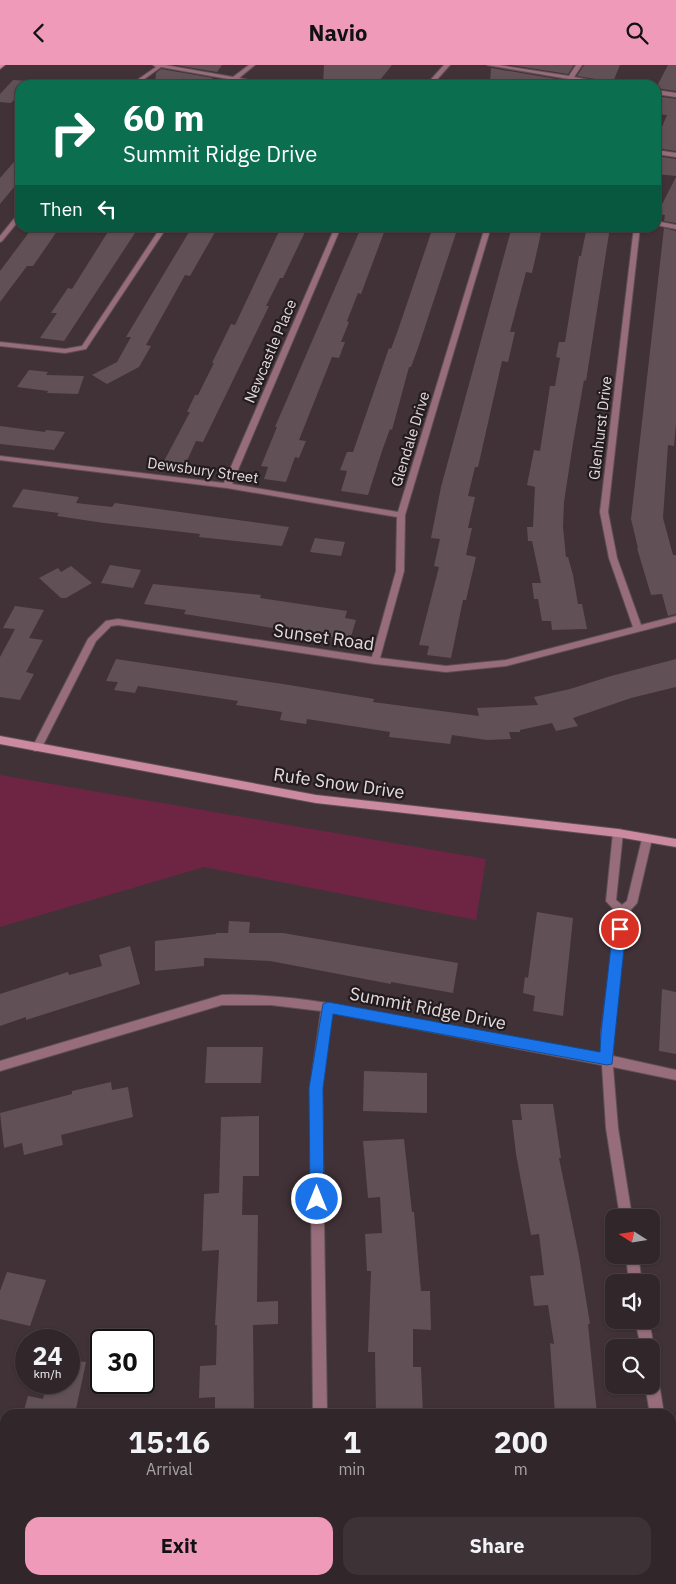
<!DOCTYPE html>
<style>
:root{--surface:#312629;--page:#3d3235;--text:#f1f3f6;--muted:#a8a5a8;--line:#4c4346;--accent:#ef9ab8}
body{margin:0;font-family:"IBM Plex Sans",sans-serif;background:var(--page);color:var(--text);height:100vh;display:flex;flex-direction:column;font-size:19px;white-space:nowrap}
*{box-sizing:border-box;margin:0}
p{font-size:16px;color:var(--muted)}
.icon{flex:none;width:28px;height:28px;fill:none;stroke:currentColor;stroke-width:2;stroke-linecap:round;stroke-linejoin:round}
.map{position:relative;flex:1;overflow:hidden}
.sheet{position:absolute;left:0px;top:1344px;width:676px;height:176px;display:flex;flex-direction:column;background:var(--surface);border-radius:15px 15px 0 0;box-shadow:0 1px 4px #0004,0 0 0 1px var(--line)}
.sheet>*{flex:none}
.banner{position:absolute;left:15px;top:15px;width:646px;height:152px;border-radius:15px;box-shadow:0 1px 4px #0004,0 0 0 1px var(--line);background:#0b6e4f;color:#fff;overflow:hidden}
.needle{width:32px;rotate:282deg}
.controls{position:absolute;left:605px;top:1144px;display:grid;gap:10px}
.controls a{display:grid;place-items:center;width:55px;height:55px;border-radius:10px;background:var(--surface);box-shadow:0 1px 4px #0004,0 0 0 1px var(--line);font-size:25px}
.speed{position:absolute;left:15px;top:1264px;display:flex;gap:10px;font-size:25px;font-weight:700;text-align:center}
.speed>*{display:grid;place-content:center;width:65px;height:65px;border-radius:50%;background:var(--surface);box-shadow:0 1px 4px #0004,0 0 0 1px var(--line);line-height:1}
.speed small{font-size:12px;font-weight:400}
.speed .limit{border:2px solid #111;border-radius:8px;background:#fff;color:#111}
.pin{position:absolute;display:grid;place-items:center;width:42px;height:42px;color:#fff;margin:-21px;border:2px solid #fff;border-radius:50%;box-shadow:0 1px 5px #0007}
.me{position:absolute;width:55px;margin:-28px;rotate:0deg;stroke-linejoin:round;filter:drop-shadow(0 0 4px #0008)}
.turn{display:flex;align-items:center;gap:18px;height:105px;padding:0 25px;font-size:22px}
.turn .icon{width:65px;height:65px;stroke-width:2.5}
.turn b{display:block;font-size:35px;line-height:42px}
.then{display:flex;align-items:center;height:48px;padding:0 25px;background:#0003;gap:10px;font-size:19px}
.eta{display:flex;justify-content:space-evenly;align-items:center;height:85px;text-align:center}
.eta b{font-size:30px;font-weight:700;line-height:35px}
.cta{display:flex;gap:10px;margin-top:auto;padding:10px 25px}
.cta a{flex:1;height:58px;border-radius:15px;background:var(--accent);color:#111;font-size:20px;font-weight:700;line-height:58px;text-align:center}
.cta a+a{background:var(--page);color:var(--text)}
header{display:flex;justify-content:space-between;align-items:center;height:65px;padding:0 25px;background:var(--accent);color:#111;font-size:22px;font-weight:700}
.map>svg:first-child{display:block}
.green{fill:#6e2544}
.building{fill:#615156}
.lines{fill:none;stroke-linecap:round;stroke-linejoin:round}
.street-casing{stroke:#5f5055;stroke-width:2}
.secondary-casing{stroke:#5f5055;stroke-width:2}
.street{fill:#976d7b;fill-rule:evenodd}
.secondary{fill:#cc8aa1;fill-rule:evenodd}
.route{fill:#1a73e8;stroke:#114b97}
.labels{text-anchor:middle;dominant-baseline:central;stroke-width:4.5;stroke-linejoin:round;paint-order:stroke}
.far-street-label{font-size:15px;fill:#e5dbde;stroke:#231c1e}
.street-label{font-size:18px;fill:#e5dbde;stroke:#231c1e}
</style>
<header><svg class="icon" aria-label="back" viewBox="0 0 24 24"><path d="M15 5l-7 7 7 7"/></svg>Navio<svg class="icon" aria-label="search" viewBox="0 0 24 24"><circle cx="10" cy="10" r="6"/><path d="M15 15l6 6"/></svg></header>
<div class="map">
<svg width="676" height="1519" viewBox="0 0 676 1519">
<rect width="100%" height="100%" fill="#413237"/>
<path class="green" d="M0,710L486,794L476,855L204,802L0,862Z"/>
<path class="building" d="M176,0H222L217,7Z
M324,0H392L376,20H323Z
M511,0H574L568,9Z
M584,0H620L613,17L577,11Z
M668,0H676V26L656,23Z
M491,3L592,20H504L490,17Z
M161,4L213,13L208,20H155L156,8Z
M13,15L31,16L28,20H20V28L11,38L0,37V29Z
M656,31L676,34V86L656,83V76L667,50L656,49Z
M20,90V115L0,139V113Z
M656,91L676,94V111L656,109Z
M676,112V158L664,156L665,150L657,149Z
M33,162H60L33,201H27L0,237V206Z
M111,162H139L64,276L40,273L57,248H51L68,223L72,224Z
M192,162H218L190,211L185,210L169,239L146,280L151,281L139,302L107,319L92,310L117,297L131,272H126Z
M281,162H299L297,166L305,167L283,213H280L266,241H269L203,377L196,376L185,400L163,398L190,347H187L195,330H198L214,298H212L231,259L235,260Z
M369,162H386L361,229L358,228L347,256L349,257L341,277H345L339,293L332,292L299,375L306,376L299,393L295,392L286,417L264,414L268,402L261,401L277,362H275L360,165L367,166Z
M433,162H458L418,283L411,302H409L392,365L390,364L382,386L368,430L341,426L347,406L340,405L347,387H353L389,283L391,284L398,265Z
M520,162L537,164L536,168H541L532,208L526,207L510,267H515L508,297L502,296L478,402H475L468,431L475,432L468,463H472L466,490L476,492L466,535H463L451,593L427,590L429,581L419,580L439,502L434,501L440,474L431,473L441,422L508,176L511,165L519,166Z
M587,162H610L586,316L584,315L573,378L564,437L563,462L566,492H568L573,510L578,539H582L587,564L552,565L551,556H542L538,534H534L532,518H541L532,476H528L527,462H533L535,422L527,420L534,385L540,386L550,321H555L560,293L556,292L559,277H565L579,191H581Z
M664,163L676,166V358L674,381L668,380L663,453L673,490H676V549L668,551L662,529L651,530L637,483H638L631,454Z
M29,305L48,307L46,310L84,311L78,329L47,328L48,326L17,322Z
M0,361L45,367L46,365L65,367L54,385L0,379Z
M23,424L79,432L76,438L112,442L115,438L289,462L282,481L199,472L200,469L104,458L57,451L59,448L12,442Z
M315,473L345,477L341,491L310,487Z
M110,500L141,505L133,523L101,518Z
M71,501L92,518L66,533H61L39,513L58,503L61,507Z
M153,519L261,530L260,533L347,546L345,553L356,555L350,575L184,549L186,545L144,539Z
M15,541L44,545L29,573L43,575L26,607L34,609L20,635L0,632V592L15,564L3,563Z
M116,594L283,619L374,634L373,637L479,651L477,643L538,640L534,632L570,624L611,611L676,594V622L631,633L573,653L578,661L556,666L552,658L520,665V667H509L511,674L487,675L452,670L450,679L389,672L390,667L307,654L306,659L280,655L282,647L236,640L238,636L138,621L135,628L114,625L118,617L106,616Z
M537,847L573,853L563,951L533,946L535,931L523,928L525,912L528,913Z
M229,856L250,857L249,868H283L458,898L453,928L391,917V919L270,896L204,893V901L155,906V876L216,869V868H228Z
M130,881L140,919L26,955V952L0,961V929L68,907L69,910L102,901L99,890Z
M662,924L676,927V989L659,986Z
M207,982H263L261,1018H205Z
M364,1006L427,1008V1048L363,1046Z
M111,1017L112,1025L128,1022L133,1052L61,1070L63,1080L24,1090L22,1078L4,1083L0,1048L72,1029V1026Z
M520,1039H553L561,1093H559L579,1191L590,1259H588L597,1349H555L550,1278L554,1279L548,1240L534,1241L530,1211L544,1210L539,1169L531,1170L516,1089L512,1055H522Z
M259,1051V1111H243L242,1150H258L257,1237L278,1236V1259L253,1260L254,1349H215V1332L199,1333L200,1301L216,1300L217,1260H215L219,1185L202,1186L204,1129L219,1128L221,1052Z
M404,1074L412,1147H414L421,1226H430L431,1265L413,1264V1302H421L423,1349H376L375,1287H368L371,1206H367L365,1169L382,1168L380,1132L368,1133L363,1076Z
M7,1207L46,1215L30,1261L0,1254V1226Z
M69,1295L86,1297L75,1349H23L28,1331L43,1334L47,1318H69Z"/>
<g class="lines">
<defs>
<path id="street" d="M153,0H165L233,12L249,0H255L239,13L274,20H262L161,2L136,20H130L156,2Z
M444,0H450L432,20H426Z
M487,0H499L569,11L576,0H582L574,12L616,20H603Z
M656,25L676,28V32L656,29Z
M656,85L676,88V92L656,89Z
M20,148V154L2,176L0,177V171L18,149Z
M656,156L676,160V164L656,160Z
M161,162H167L86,284L65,288L0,281V277L65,284L82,281Z
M335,162H341L232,419L398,447L485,162H491L405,450L404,506L380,593L446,601L506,595L633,562L609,493L600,447L634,162H640L608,447L617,493L641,560L676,551V557L506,601L446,607L375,599L118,560L111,561L96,576L40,686H34L32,683L88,574L106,556L118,554L372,592L396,506L397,452L227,423L0,395V391L224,418Z
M618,764L622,765L623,768L616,835L622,840L627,836L642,774L643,771H651L652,774L637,838L627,849L613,968V991L676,1005V1015L613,1002L618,1063L632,1152H620L606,1063L602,1000L332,948L322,1023L327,1349H313L310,1023L321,946L271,940H222L0,1006V996L222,930C288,928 350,942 414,954C476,966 539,977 601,989V968L617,848L606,836L613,768L614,765Z
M626,1190H638L642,1218H629Z
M635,1255H649L654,1282L652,1287L651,1282H641Z
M651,1305L656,1307L658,1312L664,1349H650L645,1320H651Z
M671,1431L676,1433V1474L671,1472Z
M316,1515H330V1519H316Z"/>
<path id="secondary" d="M0,0H5L0,4Z
M0,671L316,730L618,764L676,774V782L618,772L316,738L0,679Z"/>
</defs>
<use href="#street" class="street-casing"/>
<use href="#secondary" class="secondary-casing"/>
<use href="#street" class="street"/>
<use href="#secondary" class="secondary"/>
</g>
<path class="route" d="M620,859L624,861L626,864L612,999L607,1000L333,949L323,1023L324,1134L322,1139L317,1141L312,1139L310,1134L309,1023L323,939L328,937L600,987L601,968L613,864L615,861Z"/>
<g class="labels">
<g class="far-street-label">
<text transform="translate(270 286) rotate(-67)">Newcastle Place</text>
<text transform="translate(600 363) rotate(-83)">Glenhurst Drive</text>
<text transform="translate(410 374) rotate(-73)">Glendale Drive</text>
<text transform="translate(203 405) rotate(8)">Dewsbury Street</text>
</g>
<g class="street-label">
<text transform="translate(324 572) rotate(8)">Sunset Road</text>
<text transform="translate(339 718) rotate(8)">Rufe Snow Drive</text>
<text transform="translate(428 943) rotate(11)">Summit Ridge Drive</text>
</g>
</g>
</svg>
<div class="controls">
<a><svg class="needle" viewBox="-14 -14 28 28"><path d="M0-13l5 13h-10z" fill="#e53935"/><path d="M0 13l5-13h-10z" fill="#a8a5a8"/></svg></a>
<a><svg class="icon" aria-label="sound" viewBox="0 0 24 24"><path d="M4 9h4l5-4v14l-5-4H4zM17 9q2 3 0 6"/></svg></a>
<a><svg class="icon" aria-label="search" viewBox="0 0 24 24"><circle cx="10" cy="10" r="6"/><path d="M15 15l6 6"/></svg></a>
</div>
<div class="speed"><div>24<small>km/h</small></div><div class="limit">30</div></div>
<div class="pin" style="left:620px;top:864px;background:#d93025"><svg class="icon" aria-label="arrive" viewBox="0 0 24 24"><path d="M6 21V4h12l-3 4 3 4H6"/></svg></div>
<svg class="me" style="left:317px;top:1134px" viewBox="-20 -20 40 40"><circle r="17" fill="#1a73e8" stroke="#fff" stroke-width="3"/><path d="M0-11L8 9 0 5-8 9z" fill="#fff"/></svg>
<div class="banner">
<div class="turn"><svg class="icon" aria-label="right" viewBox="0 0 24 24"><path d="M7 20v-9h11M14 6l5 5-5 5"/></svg><div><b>60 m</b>Summit Ridge Drive</div></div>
<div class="then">Then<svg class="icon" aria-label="left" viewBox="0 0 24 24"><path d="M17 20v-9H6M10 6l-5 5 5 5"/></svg></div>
</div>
<section class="sheet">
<div class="eta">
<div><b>15:16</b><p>Arrival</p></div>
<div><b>1</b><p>min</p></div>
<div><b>200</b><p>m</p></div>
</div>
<div class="cta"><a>Exit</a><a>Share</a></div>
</section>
</div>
